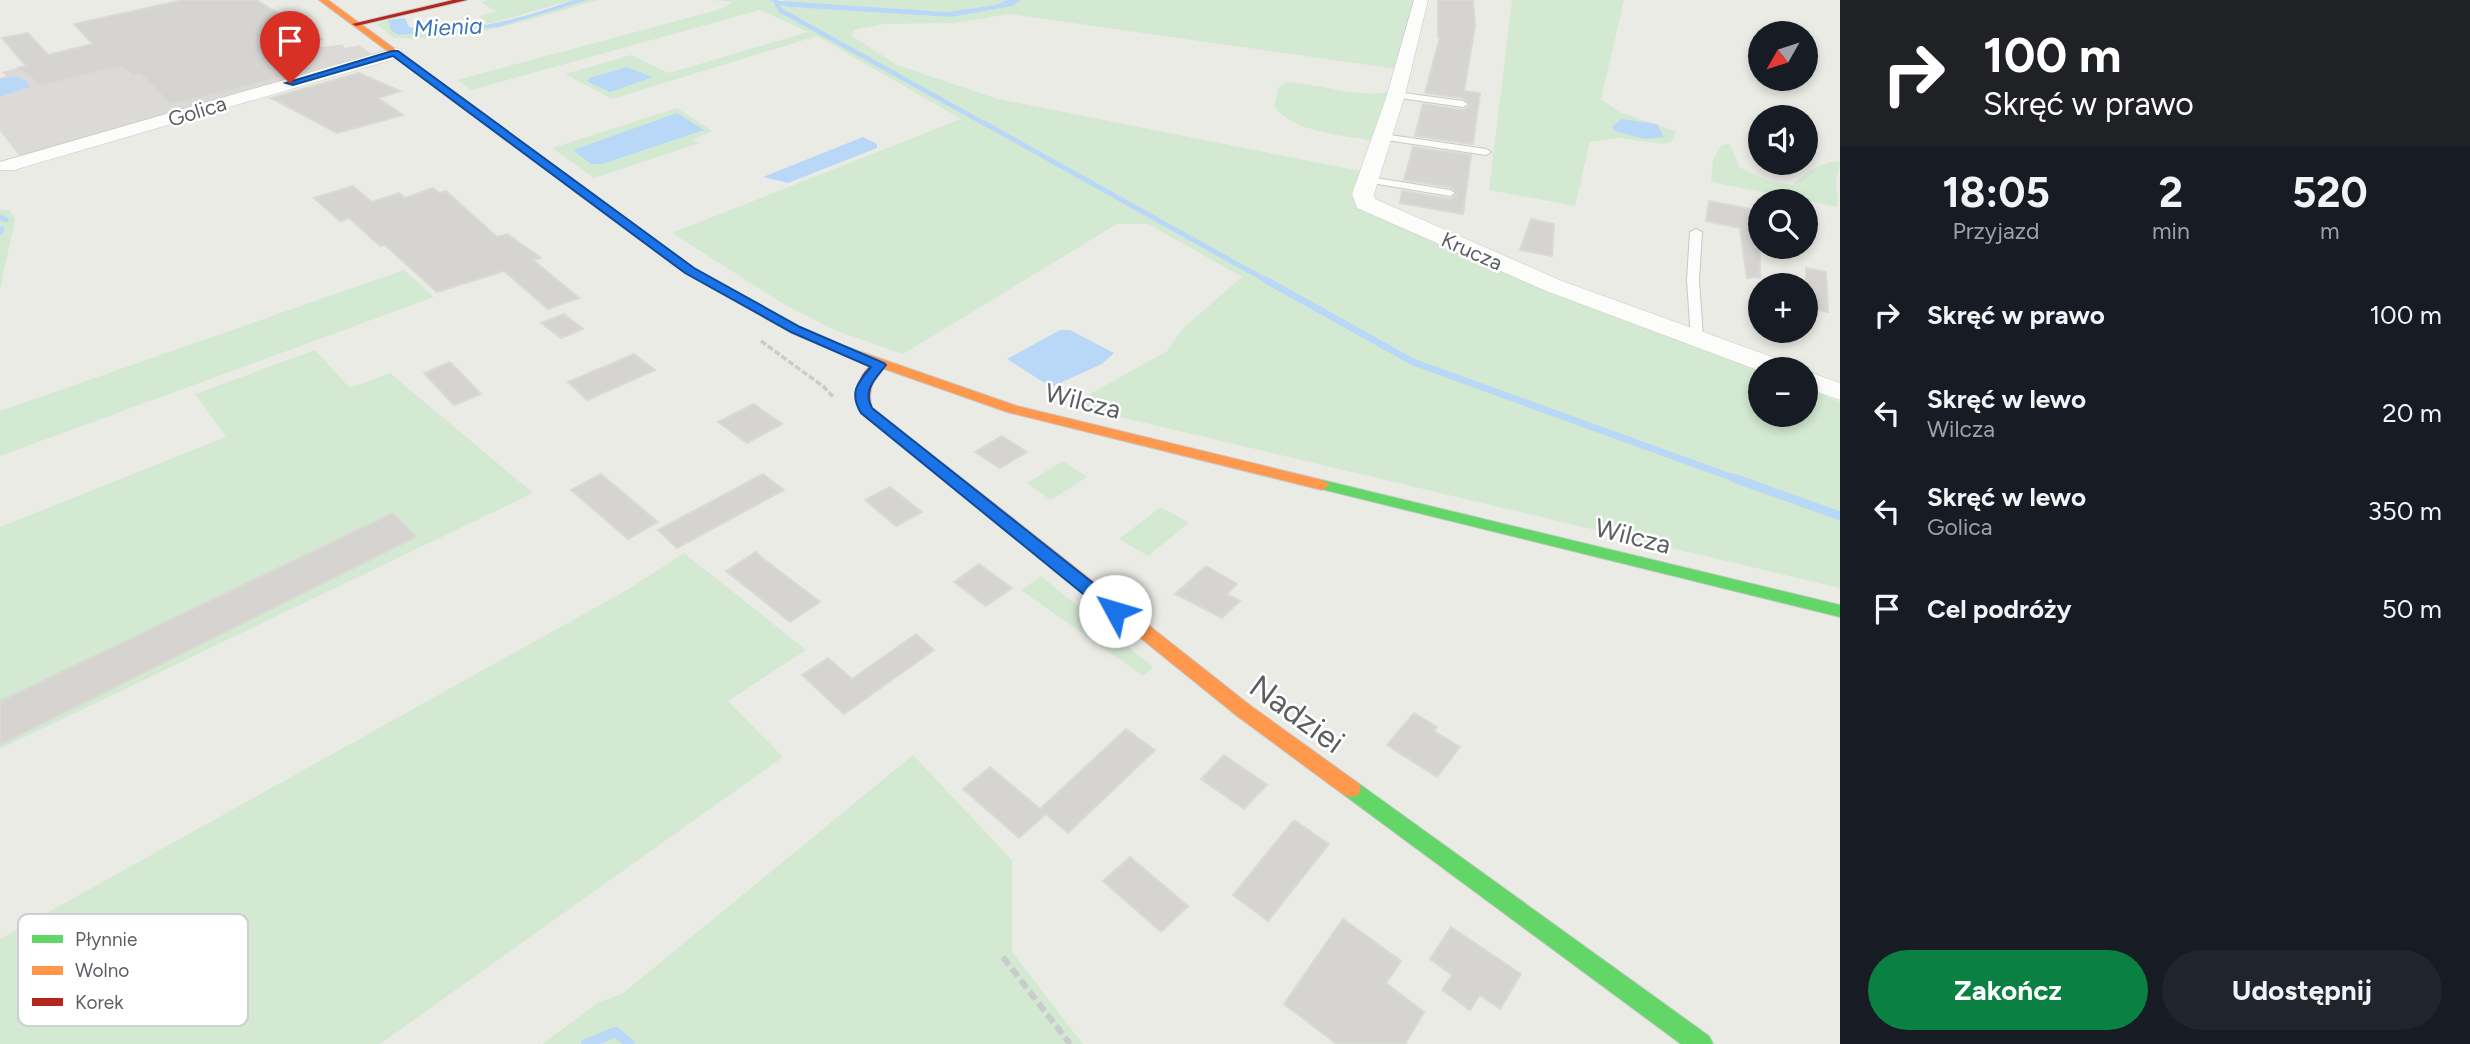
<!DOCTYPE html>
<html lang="pl">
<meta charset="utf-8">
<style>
:root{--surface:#171b24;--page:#20242c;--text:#f1f3f6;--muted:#9ea1a6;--accent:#0b8043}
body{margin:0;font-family:Figtree,sans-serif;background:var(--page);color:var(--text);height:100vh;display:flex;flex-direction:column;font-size:26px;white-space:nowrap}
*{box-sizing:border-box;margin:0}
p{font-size:23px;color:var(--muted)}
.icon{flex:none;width:38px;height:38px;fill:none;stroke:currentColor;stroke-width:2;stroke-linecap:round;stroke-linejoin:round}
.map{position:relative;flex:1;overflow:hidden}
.panel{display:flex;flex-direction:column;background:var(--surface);width:630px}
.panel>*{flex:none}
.hud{background:#202124;color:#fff;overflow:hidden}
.needle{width:46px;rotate:231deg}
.buttons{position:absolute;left:1748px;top:21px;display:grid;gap:14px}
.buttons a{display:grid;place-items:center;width:70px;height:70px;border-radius:50%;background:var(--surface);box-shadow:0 4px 10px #0003;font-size:35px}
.pin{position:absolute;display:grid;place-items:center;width:60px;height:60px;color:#fff;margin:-72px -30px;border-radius:50% 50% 50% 0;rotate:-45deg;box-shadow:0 0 7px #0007}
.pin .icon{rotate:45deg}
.me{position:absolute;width:77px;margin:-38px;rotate:309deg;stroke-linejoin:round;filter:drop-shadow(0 0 5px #0008)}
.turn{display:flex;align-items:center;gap:24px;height:147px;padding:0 28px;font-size:32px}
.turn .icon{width:91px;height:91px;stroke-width:2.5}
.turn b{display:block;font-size:49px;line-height:60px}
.eta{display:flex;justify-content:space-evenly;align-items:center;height:119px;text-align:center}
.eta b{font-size:42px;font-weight:700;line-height:49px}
.button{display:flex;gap:14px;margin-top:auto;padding:14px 28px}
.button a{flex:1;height:80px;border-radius:42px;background:var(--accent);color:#fff;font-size:28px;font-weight:700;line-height:80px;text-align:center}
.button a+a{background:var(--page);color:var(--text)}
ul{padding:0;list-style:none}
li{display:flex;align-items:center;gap:21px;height:98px;padding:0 28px}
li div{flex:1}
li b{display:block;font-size:26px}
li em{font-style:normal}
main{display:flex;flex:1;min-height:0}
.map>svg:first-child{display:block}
.industrial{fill:#dbdad6}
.green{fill:#d3e9d2}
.water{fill:#b9d8f8}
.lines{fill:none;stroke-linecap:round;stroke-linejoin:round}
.stream-far4{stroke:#b9d8f8;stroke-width:4.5}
.stream-far3{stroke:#b9d8f8;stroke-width:5}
.stream-far2{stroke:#b9d8f8;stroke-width:7}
.stream-far1{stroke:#b9d8f8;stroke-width:9}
.stream{stroke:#b9d8f8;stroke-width:10}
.building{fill:#d5d4d1;stroke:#dadad5;stroke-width:2}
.lane-casing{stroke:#c8c8c6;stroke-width:2}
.street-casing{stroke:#c8c8c6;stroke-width:1}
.fast-casing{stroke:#c8c9c8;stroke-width:2}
.slow-casing{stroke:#c8c9c8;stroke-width:2}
.jam-casing{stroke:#c8c9c8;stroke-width:2}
.path-far1{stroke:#c8ccca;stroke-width:3.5;stroke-dasharray:6 2.5;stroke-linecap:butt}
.path{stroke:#c8ccca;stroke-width:6;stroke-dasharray:10 4.5;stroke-linecap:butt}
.lane{fill:#fcfcfb;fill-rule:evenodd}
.street{fill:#fcfcfb;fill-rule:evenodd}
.fast{fill:#63d668;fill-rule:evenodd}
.slow{fill:#ff974d;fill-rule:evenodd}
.jam{fill:#b3261e;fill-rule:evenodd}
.route{fill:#1a73e8;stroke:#114b97;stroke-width:2}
.labels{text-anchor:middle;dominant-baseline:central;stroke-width:5;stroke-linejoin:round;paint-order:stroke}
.far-street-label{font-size:21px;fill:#5b5f64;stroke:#fff}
.far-water-label{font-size:23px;font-style:italic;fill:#3f73bd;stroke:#fff}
.street-label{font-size:26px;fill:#5b5f64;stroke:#fff}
.near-street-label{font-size:32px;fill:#5b5f64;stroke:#fff}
.key{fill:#fff;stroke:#cecfd0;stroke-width:2}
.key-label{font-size:19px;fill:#5b5f64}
</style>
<main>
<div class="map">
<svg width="1840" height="1044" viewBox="0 0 1840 1044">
<rect width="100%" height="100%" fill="#ebebe6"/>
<path class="industrial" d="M201,23L280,52L345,44L342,45L345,48L359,45L371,54L226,96L229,100L22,159L0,131V78L6,76L2,72Z"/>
<path class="green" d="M488,0H573L488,24L479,16L497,12L481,2Z
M588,0H598C532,19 464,42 394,38L377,24L388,20L391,30L398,35L498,27Z
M713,0H766L789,7L951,17L1013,6L1021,0H1417L1397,69L1009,14L954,23L884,24L854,30L852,36L897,65L998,99L1365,172L1355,204L1579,299L1760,371V415H1806V388L1840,402V588L1070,405L1167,351L1184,327L1242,277L1148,224H1117L903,354L834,330L782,303L672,233L961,119L817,36L612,99L565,74L631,55L669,73L808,32L760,10L471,90L457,80L721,9L732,2Z
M782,0H1006L996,5L946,12L798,4Z
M1512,0H1624L1601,99L1621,113L1676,131L1672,141L1663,144L1619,138L1590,142L1575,206L1489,190Z
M1287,82C1320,84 1356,98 1388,92L1375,142C1344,134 1294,134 1274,106L1278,88Z
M677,108L712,131L693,140L700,143L594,178L552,148Z
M1730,144L1739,167L1768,181L1792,185C1805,174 1822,160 1840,162L1836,182L1838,207L1711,182L1713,160L1721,145Z
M0,210H9L15,218L0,291Z
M404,270L434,297L0,456V411Z
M315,350L350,388L390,373L533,493L0,749V527L226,437L195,394Z
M1063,461L1087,477L1051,500L1027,483Z
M1161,507L1189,523L1148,556L1119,539Z
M684,553L806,650L728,701L783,757L380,1044H0V939L627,590Z
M1041,576L1153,667L1143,676L1021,590Z
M913,755L1012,860V952L1083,1044H542L599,1002L622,994Z"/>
<path class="water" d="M573,0H588L498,27L398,35L391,30L388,20L405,18L409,27C454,38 531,16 573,0Z
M766,0L946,12L996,5L1006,0H1021L1013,6L951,17L789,7Z
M627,67L653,77L610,92L588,82L589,78Z
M16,76L27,81L29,87L0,97V79Z
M677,113L704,130L602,164H591L573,150Z
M1621,119L1657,124L1664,137L1645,139L1615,131L1612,127Z
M863,137L877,144V148L788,183L763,177Z
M1060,330H1070L1114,353L1102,364L1051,387L1007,359Z"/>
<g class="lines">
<path class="stream-far4" d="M776,1L780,10L987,125"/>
<path class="stream-far3" d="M984,123L1269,282
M0,217L6,220
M0,232L2,229"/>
<path class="stream-far2" d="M1266,280L1413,362L1739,480"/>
<path class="stream-far1" d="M1734,478L1840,516"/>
<path class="stream" d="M586,1044L616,1032L630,1044"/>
</g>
<path class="building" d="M183,0H256L321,39L279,49L314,69L171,105L140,74L132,76L122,66L42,86L18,68L26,66L2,38L28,33L48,55L93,44L74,24Z
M1438,0H1473L1475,26L1464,91L1480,93L1473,144L1415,136L1423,104L1463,110L1470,105L1463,98L1425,93L1440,37H1438Z
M359,73L400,91L378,98L403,115L337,133L271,98Z
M1413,147L1471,155L1463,214L1400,203L1402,191L1450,199L1457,194L1450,187L1404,180Z
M353,186L372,202L399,193L405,198L433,188L439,193L446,191L497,237L507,234L541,258L533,260L579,298L548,309L504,271L437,292L385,245L380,246L349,218L340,221L314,198Z
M1709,201L1760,211V277L1747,278L1740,228L1706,221Z
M1531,219L1554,224L1552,256L1520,250Z
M1806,268L1826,272L1828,312L1806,307Z
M564,314L583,329L561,338L541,323Z
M634,354L655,370L587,400L568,382Z
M450,362L481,394L454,405L424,373Z
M754,404L782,424L747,443L718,422Z
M1002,436L1027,452L1000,468L975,452Z
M601,474L658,522L628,539L571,490Z
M763,474L784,490L677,548L658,530Z
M890,487L922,512L896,526L865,500Z
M393,513L416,537L0,745V701Z
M756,552L765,560L820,602L790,622L726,571Z
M979,564L1012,588L986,606L954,582Z
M1206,566L1237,584L1227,594L1240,601L1222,618L1175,594Z
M916,634L934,650L844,714L802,675L828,658L852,679Z
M1414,713L1437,727L1434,731L1460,747L1437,777L1387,745Z
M1126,729L1155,750L1068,833L1046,814L1019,838L963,789L990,767L1040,809Z
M1224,755L1267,785L1244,809L1201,779Z
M1294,820L1329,844L1268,921L1233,895Z
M1130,857L1188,906L1161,932L1103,881Z
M1343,919L1401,961L1386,983L1424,1012L1405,1044H1337L1284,1004Z
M1451,927L1521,974L1500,1009L1480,995L1470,1010L1442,990L1452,975L1430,959Z"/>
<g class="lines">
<defs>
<path id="lane" d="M1396,92L1463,101L1468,104L1463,107L1393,97L1392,95Z
M1383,134L1486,149L1491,152L1486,155L1380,139V135Z
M1370,177L1450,190L1455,193L1450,196L1366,182L1365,180Z
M1696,229L1702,232L1699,280L1703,338L1697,342L1691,338L1687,280L1690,232Z"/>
<path id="street" d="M1414,0H1428L1405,95L1374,194L1375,199L1562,281L1789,363L1793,369L1760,371L1546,291L1357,208L1352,194L1387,95Z
M395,48L401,49V57L14,170H0V162Z
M1806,371L1840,383V400L1806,388Z"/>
<path id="fast" d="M1322,480L1840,605V617L1317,488L1314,485Z
M1351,781L1358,783L1709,1036L1713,1044H1681L1344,795L1341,789L1344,783Z"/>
<path id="slow" d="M319,0H328L559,169V173H551Z
M847,347L1017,406L1322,480L1330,485L1322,490L1007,412L842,354V348Z
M991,504L996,505L1251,706L1358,783L1361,789L1358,795L1351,797L1344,795L1237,716L986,513L983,509Z"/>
<path id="jam" d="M453,0H467L356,26L352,24Z
M551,169H559L694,269L800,327L854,351L847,355L842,354L792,333L686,273L551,173Z
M879,361L886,365C875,379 866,389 872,408L996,505L999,509L996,513H986L861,413C851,395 859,369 879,361Z"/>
</defs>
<use href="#lane" class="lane-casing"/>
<use href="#street" class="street-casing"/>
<use href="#fast" class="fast-casing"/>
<use href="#slow" class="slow-casing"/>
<use href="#jam" class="jam-casing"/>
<path class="path-far1" d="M761,341L824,387L834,398"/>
<path class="path" d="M1003,957L1070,1044"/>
<use href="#lane" class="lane"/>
<use href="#street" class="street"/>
<use href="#fast" class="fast"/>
<use href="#slow" class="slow"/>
<use href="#jam" class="jam"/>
</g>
<path class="route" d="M392,51H398L694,268L800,327L884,363L886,365C875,379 862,390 872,408L1122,606L1124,611L1122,615H1109L861,413C849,393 857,383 871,367L791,332L685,273L393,56L293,85L286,83Z"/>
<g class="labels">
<g class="far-street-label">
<text transform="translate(197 111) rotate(-17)">Golica</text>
<text transform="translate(1472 251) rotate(24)">Krucza</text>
</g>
<g class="far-water-label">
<text transform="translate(448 27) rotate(-3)">Mienia</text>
</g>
<g class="street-label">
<text transform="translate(1083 401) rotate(14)">Wilcza</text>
<text transform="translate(1633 536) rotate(14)">Wilcza</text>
</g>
<g class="near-street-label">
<text transform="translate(1297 714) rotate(36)">Nadziei</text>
</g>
</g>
<rect x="18" y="914" width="230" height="112" rx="10" class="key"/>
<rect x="32" y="935" width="31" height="8" fill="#63d668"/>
<rect x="32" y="966" width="31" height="9" fill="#ff974d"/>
<rect x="32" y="998" width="31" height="8" fill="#b3261e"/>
<g class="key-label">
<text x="75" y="946">Płynnie</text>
<text x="75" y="977">Wolno</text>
<text x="75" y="1009">Korek</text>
</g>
</svg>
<div class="buttons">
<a><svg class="needle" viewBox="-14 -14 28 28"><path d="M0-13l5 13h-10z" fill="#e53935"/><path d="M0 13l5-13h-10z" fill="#9ea1a6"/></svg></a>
<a><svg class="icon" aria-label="sound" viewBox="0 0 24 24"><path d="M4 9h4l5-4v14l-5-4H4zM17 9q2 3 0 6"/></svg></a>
<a><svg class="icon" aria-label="search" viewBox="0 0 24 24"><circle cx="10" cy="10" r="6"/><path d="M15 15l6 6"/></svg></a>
<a>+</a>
<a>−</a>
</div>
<div class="pin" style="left:290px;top:83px;background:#d93025"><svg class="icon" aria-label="arrive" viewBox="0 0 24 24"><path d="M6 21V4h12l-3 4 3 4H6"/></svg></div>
<svg class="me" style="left:1115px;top:611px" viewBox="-20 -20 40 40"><circle r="19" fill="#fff"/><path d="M0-13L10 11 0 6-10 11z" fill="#1a73e8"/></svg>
</div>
<section class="panel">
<div class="hud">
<div class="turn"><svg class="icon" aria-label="right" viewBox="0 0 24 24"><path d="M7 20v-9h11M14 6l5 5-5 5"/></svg><div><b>100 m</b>Skręć w prawo</div></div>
</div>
<div class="eta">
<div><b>18:05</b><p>Przyjazd</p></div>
<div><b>2</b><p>min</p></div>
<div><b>520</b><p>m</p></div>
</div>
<ul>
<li><svg class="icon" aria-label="right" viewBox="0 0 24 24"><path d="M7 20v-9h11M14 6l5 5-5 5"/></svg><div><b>Skręć w prawo</b></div><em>100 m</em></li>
<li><svg class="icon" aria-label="left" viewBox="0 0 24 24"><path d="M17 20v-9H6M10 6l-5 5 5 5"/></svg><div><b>Skręć w lewo</b><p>Wilcza</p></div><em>20 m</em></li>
<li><svg class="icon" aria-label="left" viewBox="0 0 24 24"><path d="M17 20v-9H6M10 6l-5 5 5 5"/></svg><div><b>Skręć w lewo</b><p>Golica</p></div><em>350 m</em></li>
<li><svg class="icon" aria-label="arrive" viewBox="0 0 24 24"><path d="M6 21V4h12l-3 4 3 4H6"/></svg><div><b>Cel podróży</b></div><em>50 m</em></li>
</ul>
<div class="button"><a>Zakończ</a><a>Udostępnij</a></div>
</section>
</main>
